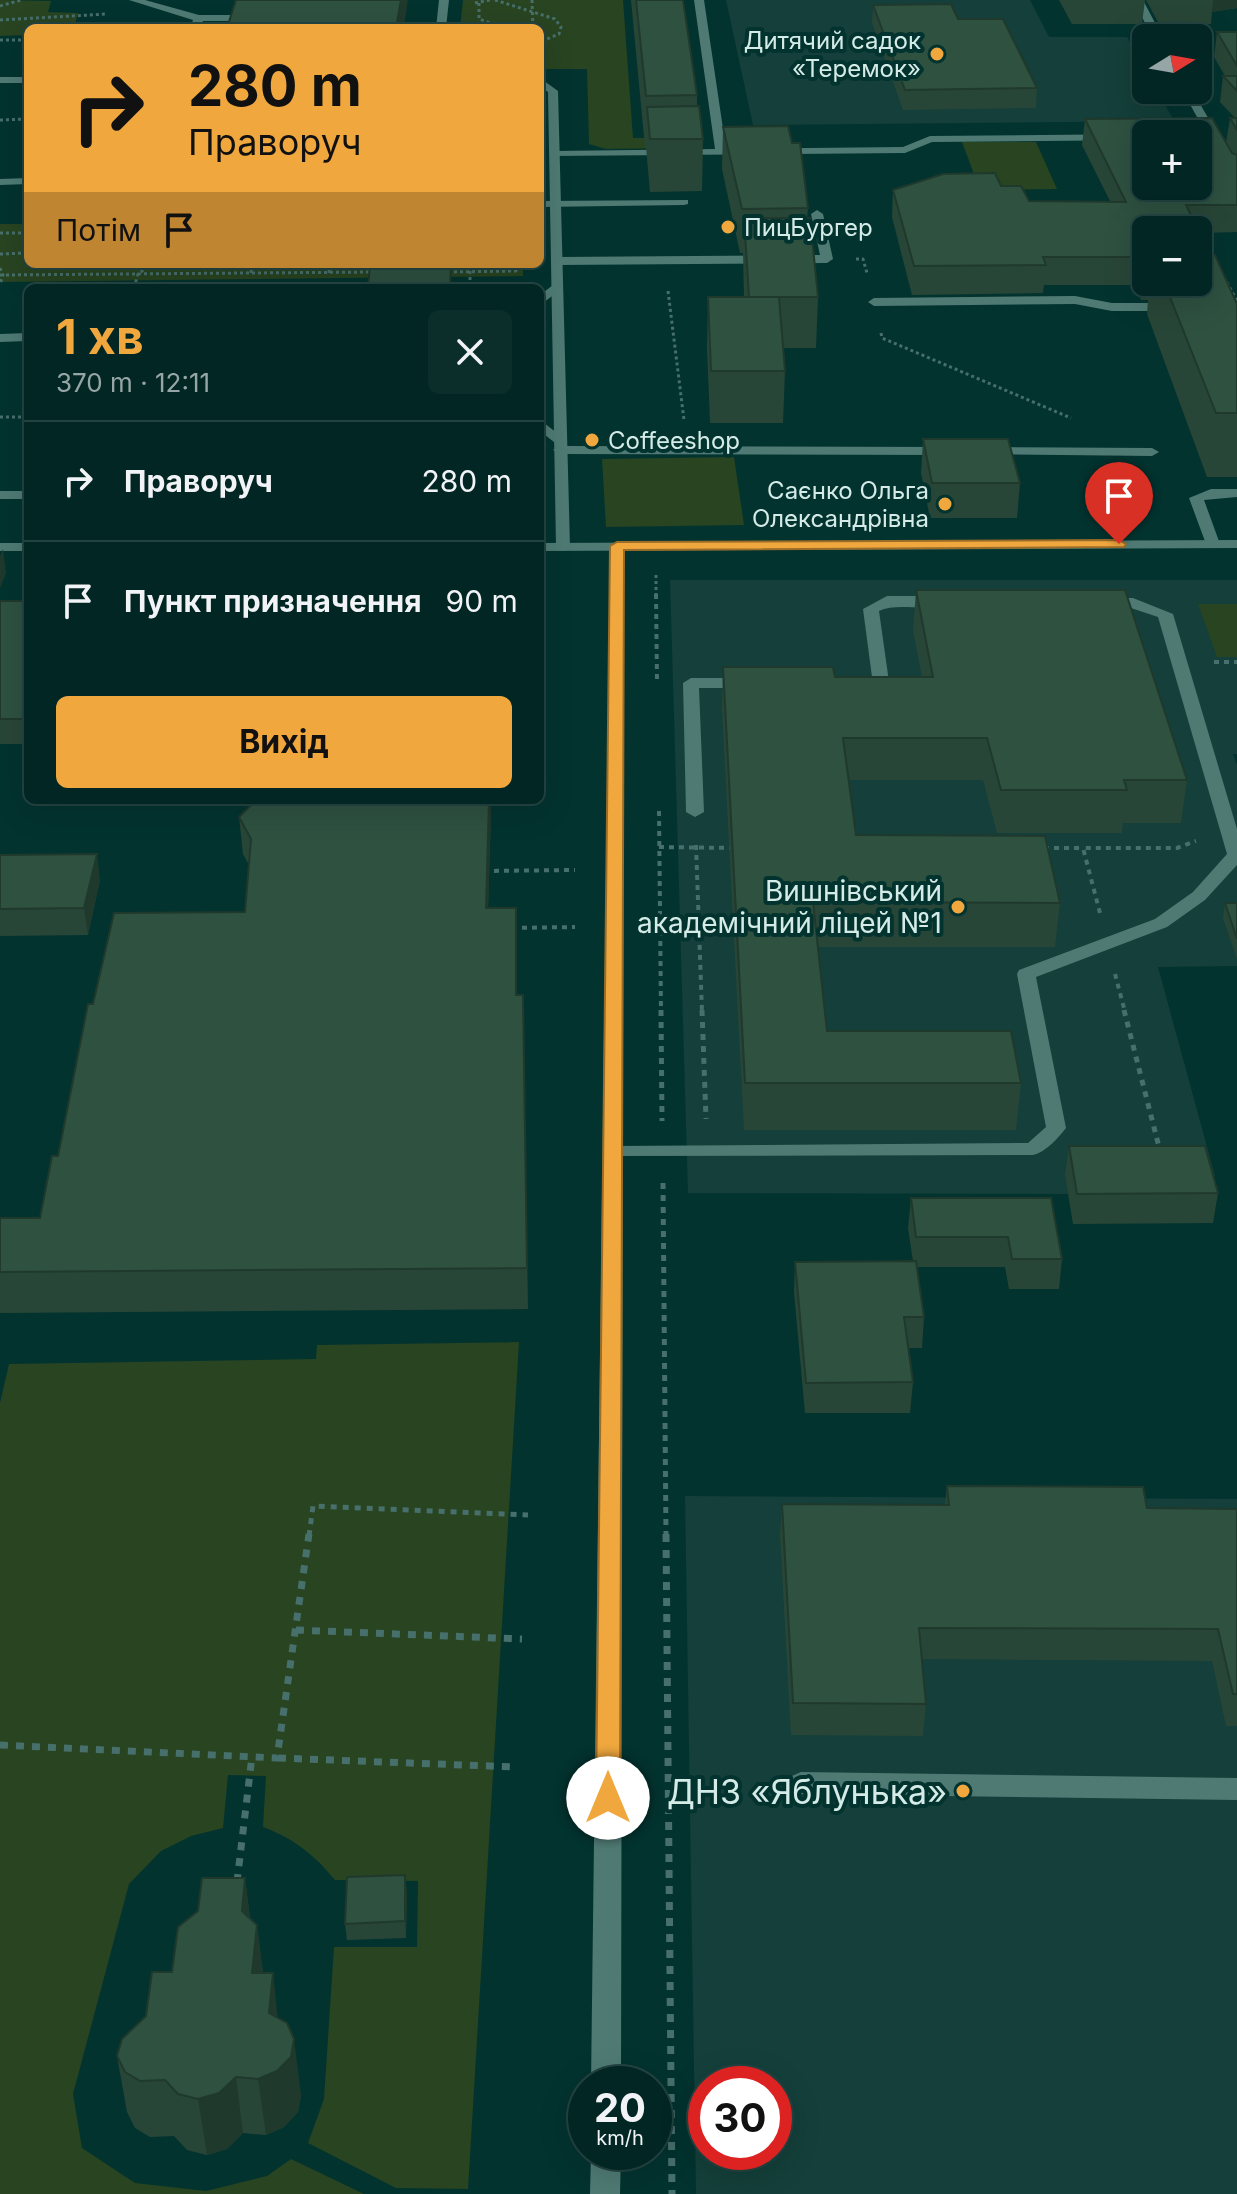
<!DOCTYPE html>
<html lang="uk">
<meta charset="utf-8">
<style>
:root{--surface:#022623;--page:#0c2e2b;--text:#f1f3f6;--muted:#96a5a6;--line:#234341;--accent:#efa73e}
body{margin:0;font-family:Inter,sans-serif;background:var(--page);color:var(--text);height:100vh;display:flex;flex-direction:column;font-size:30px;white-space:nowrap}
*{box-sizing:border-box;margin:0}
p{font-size:26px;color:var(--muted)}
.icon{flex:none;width:44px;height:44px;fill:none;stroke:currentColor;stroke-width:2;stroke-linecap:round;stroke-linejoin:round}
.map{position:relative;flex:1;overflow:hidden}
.side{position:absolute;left:24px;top:284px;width:520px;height:520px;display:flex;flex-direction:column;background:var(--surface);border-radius:12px;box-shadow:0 8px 32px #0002,0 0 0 2px var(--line)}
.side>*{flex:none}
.banner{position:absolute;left:24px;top:24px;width:520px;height:244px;border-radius:12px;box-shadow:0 8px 32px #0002,0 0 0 2px var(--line);background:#efa73e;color:#111;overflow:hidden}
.needle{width:52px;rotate:79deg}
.fabs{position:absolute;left:1132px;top:24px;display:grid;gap:16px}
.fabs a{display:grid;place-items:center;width:80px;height:80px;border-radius:12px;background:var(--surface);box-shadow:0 8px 32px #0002,0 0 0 2px var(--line);font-size:40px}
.speed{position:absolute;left:568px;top:2066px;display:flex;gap:16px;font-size:40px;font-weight:700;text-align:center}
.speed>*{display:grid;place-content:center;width:104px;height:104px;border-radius:50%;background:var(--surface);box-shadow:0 8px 32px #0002,0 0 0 2px var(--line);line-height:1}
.speed small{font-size:20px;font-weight:400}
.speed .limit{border:12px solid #d22;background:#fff;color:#111}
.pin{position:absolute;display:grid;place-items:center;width:68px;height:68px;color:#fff;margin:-82px -34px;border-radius:50% 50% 50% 0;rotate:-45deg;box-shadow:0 0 8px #0007}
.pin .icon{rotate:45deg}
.me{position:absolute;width:88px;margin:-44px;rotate:0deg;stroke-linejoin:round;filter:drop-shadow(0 0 6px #0008)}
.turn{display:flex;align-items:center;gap:28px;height:168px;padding:0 32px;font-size:36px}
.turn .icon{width:104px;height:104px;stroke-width:2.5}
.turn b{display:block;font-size:56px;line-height:68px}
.then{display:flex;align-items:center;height:76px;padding:0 32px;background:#0003;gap:16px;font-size:30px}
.round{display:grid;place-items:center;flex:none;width:84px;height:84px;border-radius:12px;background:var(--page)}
.overview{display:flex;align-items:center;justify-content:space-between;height:136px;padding:0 32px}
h1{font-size:48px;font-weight:700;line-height:60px;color:var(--accent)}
.button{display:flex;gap:16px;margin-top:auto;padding:16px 32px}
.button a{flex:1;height:92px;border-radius:12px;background:var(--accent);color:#111;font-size:32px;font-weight:700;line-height:92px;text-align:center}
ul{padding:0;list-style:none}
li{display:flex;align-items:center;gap:24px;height:120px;padding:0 32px;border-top:2px solid var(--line)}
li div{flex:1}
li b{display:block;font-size:30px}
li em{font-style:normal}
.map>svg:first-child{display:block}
.built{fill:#143f3a;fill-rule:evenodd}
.green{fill:#284421}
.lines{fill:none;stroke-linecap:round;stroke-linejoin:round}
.path-far3{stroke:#476f6b;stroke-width:3;stroke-dasharray:3 3;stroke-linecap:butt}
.path-far2{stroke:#476f6b;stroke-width:4;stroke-dasharray:5 5;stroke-linecap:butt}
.path-far1{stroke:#476f6b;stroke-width:5;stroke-dasharray:6 6;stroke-linecap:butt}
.path{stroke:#476f6b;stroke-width:7;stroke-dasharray:8 8;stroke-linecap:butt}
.service{fill:#4f7a74;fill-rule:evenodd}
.minor{fill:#4f7a74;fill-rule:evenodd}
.tertiary{fill:#4f7a74;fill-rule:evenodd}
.wall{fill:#284637;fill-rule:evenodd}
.shaded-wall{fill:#20392d}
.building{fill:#2e5140;stroke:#20392d;stroke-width:2;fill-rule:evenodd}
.route{fill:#efa73e;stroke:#9b6d28;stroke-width:2}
.poi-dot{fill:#efa73e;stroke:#03332f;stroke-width:3}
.labels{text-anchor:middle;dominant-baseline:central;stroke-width:8;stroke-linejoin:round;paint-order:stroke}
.far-poi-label{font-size:24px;fill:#d4ebe7;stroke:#03332f;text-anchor:end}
.poi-label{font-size:28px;fill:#d4ebe7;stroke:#03332f;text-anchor:end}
.near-poi-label{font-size:34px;fill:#d4ebe7;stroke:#03332f;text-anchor:end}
</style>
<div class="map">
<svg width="1237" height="2194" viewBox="0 0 1237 2194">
<rect width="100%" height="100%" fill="#03332f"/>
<path class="built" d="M726,0H1030L1049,37H1127L1146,71V90H1157L1174,121L753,125Z
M670,580H1237V754H1233L1237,765V966L1158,967L1215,1176L1066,1175L1068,1194L688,1193Z
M685,1496L1237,1499V2194H696ZM706,2084H774V2152H706Z"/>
<path class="green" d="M0,0L51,1L48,12L78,13L74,28H28V35L0,36Z
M463,0H623L633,138H689L681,148L606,149L589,144L587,69H540V28H460Z
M962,142H1036L1057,189L980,190Z
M0,224H28V264H523V276L0,282Z
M734,457L744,525L606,527L602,459Z
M1198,604H1237V657H1217Z
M519,1342L468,2189L396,2188L308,2143L324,2099L334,1947H417L418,1881L335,1880C314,1855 295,1839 263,1827L266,1776L228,1775L223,1828L191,1836L161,1851L129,1884L73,2094L82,2148L135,2183L206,2191L267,2176L291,2159L364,2194H0V1403L9,1364L316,1359L317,1345Z"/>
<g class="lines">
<path class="path-far3" d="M495,0L555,19L561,27L559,34L540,42
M532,0L533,28
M475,3L490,0
M479,3V19L505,28
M0,6L21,0
M0,20L107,14
M0,40H28
M0,120L28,119
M0,233H28
M0,254L28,253
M856,259H863L867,273
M488,264L507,269
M0,268L3,275L0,284
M470,271V288
M448,272L516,271V264
M251,273L252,264
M329,273L330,264
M0,275L374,272
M1224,277L1237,301
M134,288L138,274L152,264
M668,291L684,420
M881,333L882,338L1071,418
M0,417H28
M656,575V596"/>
<path class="path-far2" d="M656,594L657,681
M1214,662H1237
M659,811L661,1012
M696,845L702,1012
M659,847L734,848
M1044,848H1083
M484,871L575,870
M1100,913L1083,848H1177L1196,841
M512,928L575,927
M1115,974L1125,1012"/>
<path class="path-far1" d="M661,1010L662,1121
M702,1010L706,1119
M1124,1010L1159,1147
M663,1183L666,1536
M309,1536L313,1506L528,1515"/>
<path class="path" d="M666,1534L672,2194
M296,1630L522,1639
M0,1745L277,1758L309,1534
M278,1758L516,1767
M237,1882L252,1756"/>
<path class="service" d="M129,0H145L199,15H255L260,18L255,21H203L200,28H190L193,20Z
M694,0H704L726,149L903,147L930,136L1146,134V140L932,142L905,153L550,156V152L554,151L715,149Z
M405,23L408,24L410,28H400Z
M28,178V184L0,185V179Z
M688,200V204L684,205L540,207V201Z
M817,210L823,214L833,259L827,263L557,265L551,261L557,257L820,255L811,214Z
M553,285L563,288L540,305V295Z
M1075,296L1112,303H1173L1179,307L1173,311H1112L1075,304L874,306L868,302L874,298Z
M28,333V341L0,342V334Z
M540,420L565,439L567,442L561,446L948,447L955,451L948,455L560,454L553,450L559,446L540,431Z
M984,447L1152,448L1159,452L1152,456L979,454V448Z
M1211,489H1237V497L1204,500L1220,544L1213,548L1206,544L1189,498Z
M0,491H28V499H0Z
M887,596H942L950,601C933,615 900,601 879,611L889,682L881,687L855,685V679L872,677L863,609Z
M1102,598H1133L1173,614L1237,829V865L1205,900L1167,927L1036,977L1066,1128C1058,1138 1046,1152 1033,1155L606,1156L603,1152L606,1148L613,1146L1028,1143L1046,1127L1017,974L1019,970L1155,919L1193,892L1227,854L1158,617L1131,608L1097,606V600Z
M691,678H749L757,683L749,688H699L704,812L695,817L686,812L683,683Z
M801,1772L1237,1778V1800L801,1794L792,1790L788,1783L792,1776Z"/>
<path class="minor" d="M439,0H449L446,28H436Z
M1133,0H1143L1163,38H1153Z
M0,77H28V83H0Z
M540,78L558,91L570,547L563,551L556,547L548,92L540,86Z
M1182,90H1192L1237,168V181L1231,178Z
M617,542L624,546L621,2084H591L610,546Z
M591,2152H621L620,2194H590Z"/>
<path class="tertiary" d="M1237,540V548L540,551V543Z
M0,543H28V551H0Z"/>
</g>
<path class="wall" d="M631,0H683L697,95V106L703,139L702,191L650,192L646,147H645Z
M1059,0H1145L1142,24H1072Z
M1146,0H1237V8L1212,12L1211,24H1159Z
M873,5L958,19L1037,88L1036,108L903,110L872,23Z
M1217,32H1237V232L1200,233L1237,304V477H1207L1147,314L1148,300H1141L1136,285H1044L1043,293L912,295L892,217L893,190L1001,186L1029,201H1110L1082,145L1085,119L1226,143L1230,118H1235L1220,102L1223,76H1225L1214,57ZM1146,230L1198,282H1146Z
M723,127L808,208L807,218L818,297L816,348H783L785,371L783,423H710L707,347L708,297H744L743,253H740L722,169Z
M923,439L1020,483L1017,518H930L921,473Z
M916,590L1187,780L1181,823H1123L1122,833H997L983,780H848L856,835L1060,903L1055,947H818L827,1031L1021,1083L1016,1130H744L722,709L723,667L835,677H922L913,630Z
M0,601H28V744H0Z
M491,813L488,908L517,946V995H523L528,1309L0,1313V1218H40L58,1156L93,1004L245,912L249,865L243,854L239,817Z
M0,855L100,880L88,935L0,936Z
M1225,903H1237V959L1223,918Z
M1069,1146L1218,1193L1213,1223L1073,1224L1065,1175Z
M911,1198L1062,1259L1059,1289H1009L1005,1267H917L924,1317L922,1348H908L913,1382L910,1413H805L794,1292L795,1262L913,1261L908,1228Z
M947,1486L1147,1508L1237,1509V1726H1226L1212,1661L922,1659L926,1704L923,1736L791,1735L780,1535L782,1504L945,1505Z
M245,1878L250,1918L257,1925L263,1973L301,2095L298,2112L284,2127L266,2135L243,2133L227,2149L207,2155L187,2150L174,2136L150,2137L135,2128L127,2112L117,2056Z
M407,1892L406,1938L347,1940L345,1924Z"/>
<path class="shaded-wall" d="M396,0H408L405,20L404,22V28H396Z
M1213,0H1237V8L1212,12Z
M3,549L6,573L0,588V556Z
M489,800H491V813L487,947L486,908Z
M97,854L100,880L88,935L84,908Z
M516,908L517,946V1034L516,995Z
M405,1875L407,1892L406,1938L405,1921Z
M245,1878L252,1934L242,1911Z
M257,1925L264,1982L252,1973Z
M273,1973L279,2029L269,2013Z
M294,2039L301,2095L298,2112L284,2127L266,2135L258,2079Z
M236,2077L243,2133L227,2149L207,2155L198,2099Z"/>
<path class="building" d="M236,0H401L396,28H227Z
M636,0H683L697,95L646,96Z
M951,4L958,19H1003L1037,88L905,90L873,5Z
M1217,32H1237V66Z
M1223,76H1237V91Z
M699,106L703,139H650L647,107Z
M1212,118L1232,153L1237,155V205H1186L1211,255H1198V230H1146V271H1145L1139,257H1043L1046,265L914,266L893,190L943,174L995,173L1001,186H1021L1029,201L1126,202L1085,119ZM1146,134H1198V186H1146Z
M1230,118H1237V130Z
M788,126L792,143H800L808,208L742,209L723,127Z
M744,218H810L818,297H749Z
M1198,255H1215L1237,304V413H1216L1164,282H1198Z
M370,264H451L450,288H368Z
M708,297H779L785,371H711Z
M923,439H1008L1020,483H932Z
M916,590H1125L1187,780H1124L1127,790H1001L987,738H843L856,835L1045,836L1060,903L813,902L827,1031H1011L1021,1083H745L723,667H833L835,677H933Z
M0,601H28V719H0Z
M256,800H489L486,908H516V995H523L527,1268L0,1272V1218H40L52,1156H58L88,1004H93L114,913L245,912L251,839L239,817Z
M97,854L84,908L0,909V855Z
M1225,903H1237V939Z
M1069,1146H1205L1218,1193L1077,1194Z
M911,1198H1051L1062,1259H1012L1008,1237H916Z
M916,1261L924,1317H904L913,1382L806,1383L795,1262Z
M947,1486L1143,1487L1147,1508L1237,1509V1694H1233L1218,1629L919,1628L926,1704L793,1703L782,1504L949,1505Z
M405,1875V1921L345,1924L347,1877Z
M202,1878H245L242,1911L257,1925L252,1973H273L269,2013L287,2023L294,2039L291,2057L277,2071L258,2079L236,2077L219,2093L198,2099L178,2094L165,2080L140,2081L125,2072L117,2056L122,2039L146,2016L152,1972H172L178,1927L198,1911Z"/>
<path class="route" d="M1119,540L1126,544L1124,547L624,550L620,1798L617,1805L608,1807L600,1805L596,1798L610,546L617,542Z"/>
<g class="poi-dot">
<circle cx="937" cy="54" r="8"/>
<circle cx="728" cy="227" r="8"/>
<circle cx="592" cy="440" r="8"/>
<circle cx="945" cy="504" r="8"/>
<circle cx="958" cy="907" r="8"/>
<circle cx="963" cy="1791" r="8"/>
</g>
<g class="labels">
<g class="far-poi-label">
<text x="921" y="40">Дитячий садок<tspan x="921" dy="28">«Теремок»</tspan></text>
<text x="744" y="227" text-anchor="start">ПицБургер</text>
<text x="608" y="440" text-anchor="start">Coffeeshop</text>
<text x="929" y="490">Саєнко Ольга<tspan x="929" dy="28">Олександрівна</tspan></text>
</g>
<g class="poi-label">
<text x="942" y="891">Вишнівський<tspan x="942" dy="32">академічний ліцей №1</tspan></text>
</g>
<g class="near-poi-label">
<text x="947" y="1791">ДНЗ «Яблунька»</text>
</g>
</g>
</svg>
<div class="fabs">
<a><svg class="needle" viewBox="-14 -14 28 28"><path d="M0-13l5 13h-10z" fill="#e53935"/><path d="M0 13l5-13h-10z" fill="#96a5a6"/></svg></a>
<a>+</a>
<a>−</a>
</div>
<div class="speed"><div>20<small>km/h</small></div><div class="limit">30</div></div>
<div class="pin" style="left:1119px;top:544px;background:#d93025"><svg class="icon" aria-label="arrive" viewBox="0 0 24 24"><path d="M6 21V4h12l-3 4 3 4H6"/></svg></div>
<svg class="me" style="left:608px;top:1798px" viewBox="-20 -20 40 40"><circle r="19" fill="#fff"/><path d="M0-13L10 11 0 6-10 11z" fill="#efa73e"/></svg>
<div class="banner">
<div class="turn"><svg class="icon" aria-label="right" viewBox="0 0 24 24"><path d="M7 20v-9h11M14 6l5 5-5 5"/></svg><div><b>280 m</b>Праворуч</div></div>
<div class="then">Потім<svg class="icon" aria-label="arrive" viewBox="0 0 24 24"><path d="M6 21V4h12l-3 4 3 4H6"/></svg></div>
</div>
<section class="side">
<div class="overview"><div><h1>1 хв</h1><p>370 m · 12:11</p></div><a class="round"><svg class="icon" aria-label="close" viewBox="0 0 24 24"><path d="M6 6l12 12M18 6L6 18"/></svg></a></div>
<ul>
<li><svg class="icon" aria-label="right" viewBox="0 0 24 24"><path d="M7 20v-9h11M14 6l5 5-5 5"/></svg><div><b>Праворуч</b></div><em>280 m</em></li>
<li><svg class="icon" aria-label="arrive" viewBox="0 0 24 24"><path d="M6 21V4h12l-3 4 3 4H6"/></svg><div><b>Пункт призначення</b></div><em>90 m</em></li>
</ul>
<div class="button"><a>Вихід</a></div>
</section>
</div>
